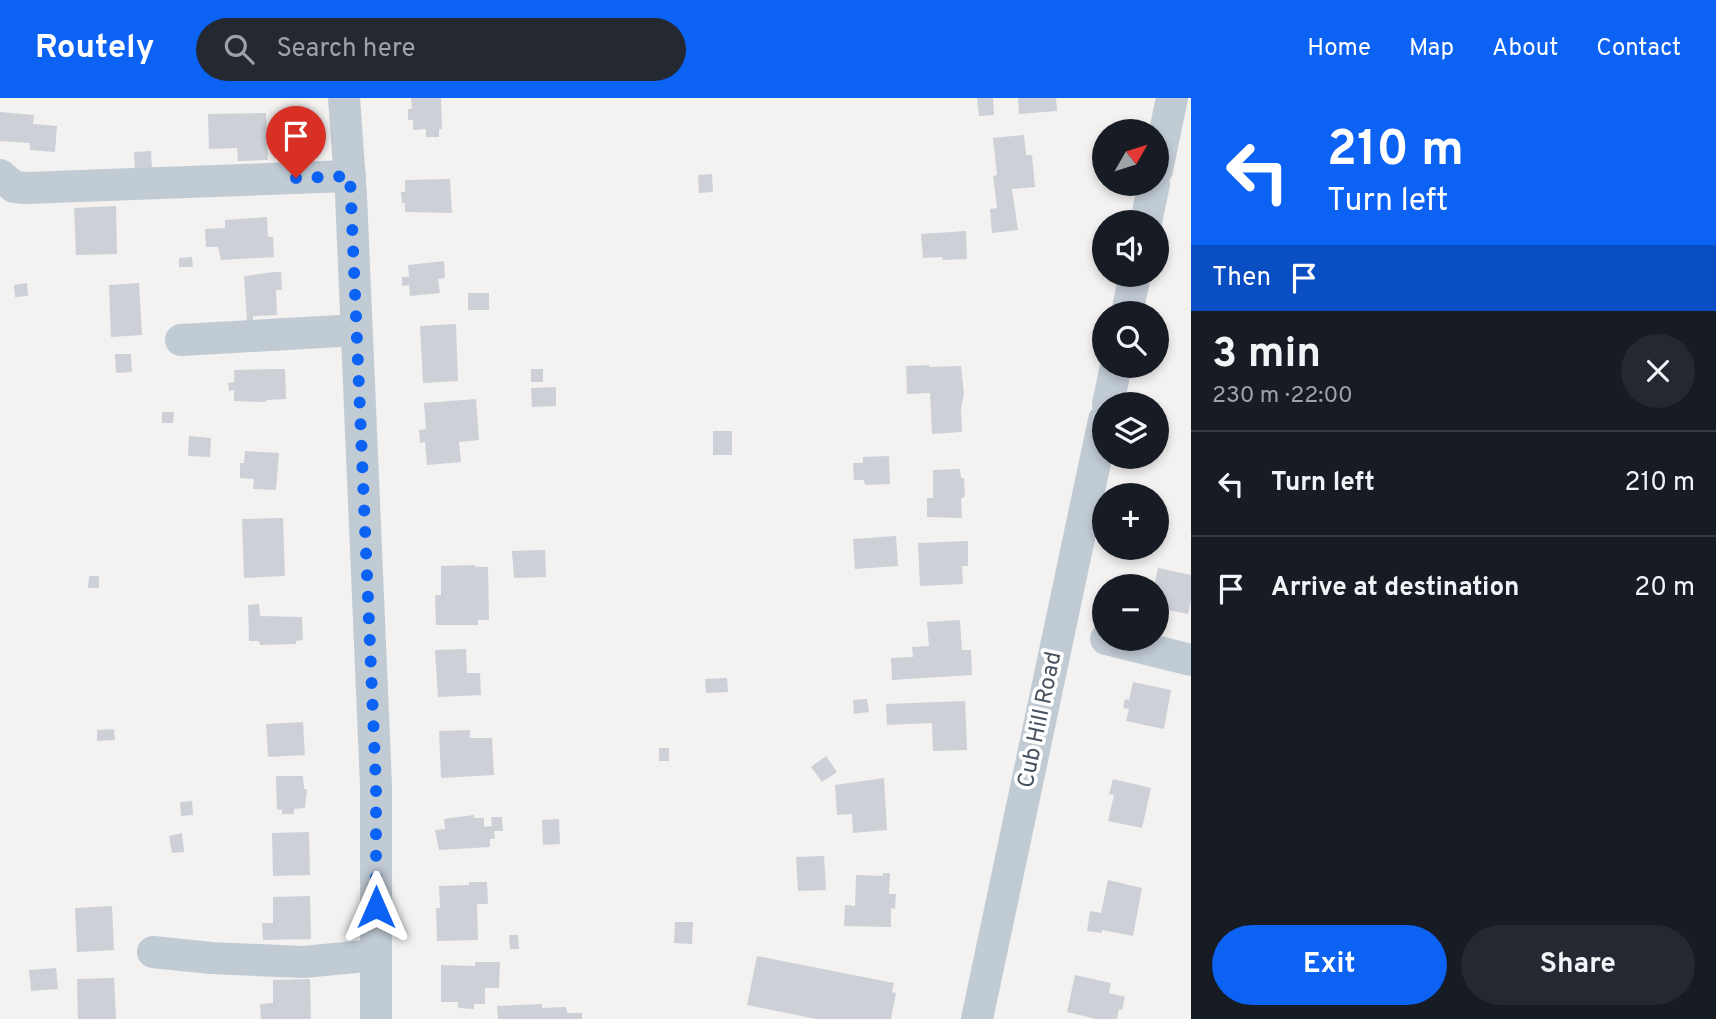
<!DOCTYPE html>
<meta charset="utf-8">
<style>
:root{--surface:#171b24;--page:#242831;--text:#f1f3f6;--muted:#9ea1a6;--line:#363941;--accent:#0c62f3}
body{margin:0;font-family:Overpass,sans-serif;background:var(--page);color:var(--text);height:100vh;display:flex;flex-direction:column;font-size:26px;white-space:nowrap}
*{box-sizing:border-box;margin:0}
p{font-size:23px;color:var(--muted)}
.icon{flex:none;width:38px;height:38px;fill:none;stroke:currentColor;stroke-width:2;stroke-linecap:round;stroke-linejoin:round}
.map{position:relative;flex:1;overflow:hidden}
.drawer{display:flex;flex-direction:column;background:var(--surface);width:525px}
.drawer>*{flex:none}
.guide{background:#0c62f3;color:#fff;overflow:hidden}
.needle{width:46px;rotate:51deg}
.fabs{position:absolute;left:1092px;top:21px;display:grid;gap:14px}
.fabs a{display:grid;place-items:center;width:77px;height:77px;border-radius:50%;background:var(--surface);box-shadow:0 4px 10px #0003;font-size:35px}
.pin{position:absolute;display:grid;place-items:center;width:60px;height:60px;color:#fff;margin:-72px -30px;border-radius:50% 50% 50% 0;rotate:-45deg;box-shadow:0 0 7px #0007}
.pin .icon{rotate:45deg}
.me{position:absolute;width:77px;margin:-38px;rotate:0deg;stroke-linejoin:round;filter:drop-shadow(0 0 5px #0008)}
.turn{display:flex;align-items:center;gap:24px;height:147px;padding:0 21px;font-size:32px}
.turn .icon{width:91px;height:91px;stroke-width:2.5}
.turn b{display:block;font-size:49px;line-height:60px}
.then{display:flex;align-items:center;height:66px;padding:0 21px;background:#0003;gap:14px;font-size:26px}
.round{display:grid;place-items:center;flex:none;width:74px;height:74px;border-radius:37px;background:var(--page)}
.head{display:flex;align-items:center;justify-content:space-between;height:119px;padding:0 21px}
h1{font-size:42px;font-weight:700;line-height:52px}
.action{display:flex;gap:14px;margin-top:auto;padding:14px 21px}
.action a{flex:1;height:80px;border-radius:42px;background:var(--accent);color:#fff;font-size:28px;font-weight:700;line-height:80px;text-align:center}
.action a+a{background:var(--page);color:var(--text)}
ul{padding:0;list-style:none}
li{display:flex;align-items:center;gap:21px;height:105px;padding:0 21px;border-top:2px solid var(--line)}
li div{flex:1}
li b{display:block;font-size:26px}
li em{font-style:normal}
header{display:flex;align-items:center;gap:42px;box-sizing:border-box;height:98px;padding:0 35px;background:var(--accent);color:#fff}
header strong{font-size:33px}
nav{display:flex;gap:38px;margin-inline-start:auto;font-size:24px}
.search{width:490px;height:63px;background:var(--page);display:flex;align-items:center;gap:18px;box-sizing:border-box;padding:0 24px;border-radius:38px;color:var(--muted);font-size:26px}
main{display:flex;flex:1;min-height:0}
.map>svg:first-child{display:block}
.building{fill:#cdd0d6}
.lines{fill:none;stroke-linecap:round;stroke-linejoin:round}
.minor{stroke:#c1cbd4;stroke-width:32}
.route{stroke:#0c62f3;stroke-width:12;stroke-dasharray:0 21.6}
.labels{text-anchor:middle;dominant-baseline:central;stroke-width:7;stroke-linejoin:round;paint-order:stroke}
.street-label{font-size:23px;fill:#475360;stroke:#fff}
</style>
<header>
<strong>Routely</strong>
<div class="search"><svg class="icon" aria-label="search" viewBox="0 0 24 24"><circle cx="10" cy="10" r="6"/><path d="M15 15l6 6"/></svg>Search here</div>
<nav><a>Home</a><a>Map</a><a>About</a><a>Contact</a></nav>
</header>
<main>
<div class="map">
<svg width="1191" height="921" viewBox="0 0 1191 921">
<rect width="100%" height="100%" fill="#f4f1f1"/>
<path class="building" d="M411,0H441L442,31H439V39H426V31L413,32V22H408V11H412Z
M977,0H993L994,17L979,18Z
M1018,0H1056L1057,13L1019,16Z
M0,14L34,17L33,26L57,28L55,54L30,52V45L0,43Z
M266,15L268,62L238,63L237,50L209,51L208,16Z
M1024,37L1026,57H1032L1035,89L1012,91L1018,132L992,135L990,111L997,110L993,78L997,77L993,40Z
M151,53L152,71L135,73L134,54Z
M712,76L713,94L699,95L698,77Z
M450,81L452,115L405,114V105H402L401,94H405V82Z
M116,108L117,156L76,157L74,110Z
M267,119L268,139H273L274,159L221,162L218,149H206L205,131L225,130V122Z
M966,133L967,161L943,162L942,159L923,160L921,136Z
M192,159L193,169H179V160Z
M444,163L445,180L438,181L440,195L410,198L409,187L402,188V179H409L408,167Z
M274,174H281L282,192H276L277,217L253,218V223H247L244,178Z
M27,185L28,198L15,199L14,187Z
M139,185L142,237L111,239L109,187Z
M468,195H489V212H468Z
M456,226L458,283L423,285L420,228Z
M115,256H131L132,274L116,275Z
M929,267V269L961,268L964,296L961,310L962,334L932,336L930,295L907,296L906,268Z
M285,271L286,301L266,302V304L234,303V292L229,293L228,285L234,284V272Z
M531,271H543V284H531Z
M556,289V308L532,309L531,290Z
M476,301L479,342L459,344L461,364L427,367L425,344L420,345L419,332L426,331L424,305Z
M162,314H174L173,325H162Z
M713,333H732V357H713Z
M189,338L211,340L210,359L188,358Z
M245,353L279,355L276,392L253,391L254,381L240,380V365H244Z
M889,358L890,386L865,387L864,382H854L853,365H863V359Z
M960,371L961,380H964L965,398L961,401L962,420L927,419V400H933V372Z
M283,420L285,478L244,480L242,421Z
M896,438L898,468L855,471L853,441Z
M968,443V468H962L963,486L920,488L918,445Z
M545,452L546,479L514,480L512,453Z
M475,467V469H488L489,522H478V527H436L435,497H441V468Z
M1158,470L1191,477V502L1188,516L1157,510V488H1154Z
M89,478H99V490H88Z
M259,506L260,518L302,519L303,542L296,543V546L260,547L259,543H249L248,507Z
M960,522L962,552H971L972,577L892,582L891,560L913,559L912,549L929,548L927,524Z
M466,551L467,575H480L481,597L438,599L435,552Z
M727,580L728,594L706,595L705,581Z
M1133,584L1171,592L1164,631L1126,623L1129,611L1123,610L1125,601L1129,602Z
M867,601L869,614L854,616L853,602Z
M965,603L967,652L933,653L932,625L887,627L886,606Z
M303,624L305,657L268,659L266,626Z
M114,631L115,642L97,643V632Z
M470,632V640H492L494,677L441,680L439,633Z
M659,650H669V663H659Z
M826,658L837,674L822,684L811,669Z
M276,678H303L304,691H307L305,710L294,711V716H282V711L277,712Z
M884,680L887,732L853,735L852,716L837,717L835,687Z
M1113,681L1151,690L1142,730L1108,723L1114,697L1109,696Z
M192,703L193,717L181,718L180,704Z
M474,717V720H484V729L492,728L491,719H502L503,733H494L495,741H490V749L439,752L435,732L445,731L444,721Z
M559,721L560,746L543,747L542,722Z
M309,734L310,777L273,778L272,735Z
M182,735L184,754L172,755L169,738Z
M824,758L826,792L798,793L796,759Z
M883,775H890L889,796H896L895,811L891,810V829L844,828L845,807L855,808L856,777L883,778Z
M1108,782L1142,790L1133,838L1102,832V835L1087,833L1090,813L1101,815Z
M469,784H487L488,806H477L478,842L437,843L436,810H440L439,788L469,787Z
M310,798L311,841L263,842L262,825H273V799Z
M112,808L114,852L77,854L75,810Z
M675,824H693L692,846L674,845Z
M509,837H518L519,851H510Z
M757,858L894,885L892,894L896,895L891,921H816L747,907Z
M475,864H500L499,890H485V906H474V911L458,910V904H441V867L475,868Z
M56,870L58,891L31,893L29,872Z
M1075,877L1111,885L1109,895L1125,899L1122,912L1119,911L1117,921H1096L1067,914Z
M114,880L116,921H78L77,881Z
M310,881L311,921H261L260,906L273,905V882Z
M542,906V910L566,909L567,915H582V921H498L497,908Z"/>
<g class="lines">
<path class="minor" d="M344,0L351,97L376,688V921
M1157,72L1172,0
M0,77L14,89L26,90L350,78
M1146,124L1154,86
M1127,215L1135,177
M181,242L357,232
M1108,306L1116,268
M1106,541L1191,562
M153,854L211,860L303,864L376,857
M977,921L1104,322"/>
</g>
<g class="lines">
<path class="route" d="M296,80L350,78L376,688V809"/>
</g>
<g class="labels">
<g class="street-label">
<text transform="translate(1041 622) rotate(-78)">Cub Hill Road</text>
</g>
</g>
</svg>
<div class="fabs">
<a><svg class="needle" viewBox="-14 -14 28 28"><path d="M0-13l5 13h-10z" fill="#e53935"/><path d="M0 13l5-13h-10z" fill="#9ea1a6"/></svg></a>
<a><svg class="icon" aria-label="sound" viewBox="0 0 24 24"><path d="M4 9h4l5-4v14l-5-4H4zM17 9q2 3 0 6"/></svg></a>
<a><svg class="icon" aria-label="search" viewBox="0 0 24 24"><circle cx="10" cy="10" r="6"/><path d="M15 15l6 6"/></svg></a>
<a><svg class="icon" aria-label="layers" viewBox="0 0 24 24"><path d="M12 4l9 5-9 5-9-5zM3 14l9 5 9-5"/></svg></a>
<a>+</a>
<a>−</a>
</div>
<div class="pin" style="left:296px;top:80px;background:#d93025"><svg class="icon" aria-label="arrive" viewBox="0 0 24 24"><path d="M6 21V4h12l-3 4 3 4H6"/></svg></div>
<svg class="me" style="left:376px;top:809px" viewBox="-20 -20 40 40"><path d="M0-17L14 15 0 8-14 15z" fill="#0c62f3" stroke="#fff" stroke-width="4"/></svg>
</div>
<section class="drawer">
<div class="guide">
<div class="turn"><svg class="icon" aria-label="left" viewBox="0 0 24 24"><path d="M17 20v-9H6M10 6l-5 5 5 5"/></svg><div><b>210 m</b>Turn left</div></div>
<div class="then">Then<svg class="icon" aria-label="arrive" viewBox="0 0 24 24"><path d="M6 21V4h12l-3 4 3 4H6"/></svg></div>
</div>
<div class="head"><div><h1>3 min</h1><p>230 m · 22:00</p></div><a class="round"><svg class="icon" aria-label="close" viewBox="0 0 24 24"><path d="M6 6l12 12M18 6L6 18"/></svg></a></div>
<ul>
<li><svg class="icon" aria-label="left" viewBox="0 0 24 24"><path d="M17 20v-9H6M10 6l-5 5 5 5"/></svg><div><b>Turn left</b></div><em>210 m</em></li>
<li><svg class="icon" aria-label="arrive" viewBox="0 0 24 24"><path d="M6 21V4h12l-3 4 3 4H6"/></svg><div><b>Arrive at destination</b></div><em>20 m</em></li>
</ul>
<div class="action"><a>Exit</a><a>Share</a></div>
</section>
</main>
